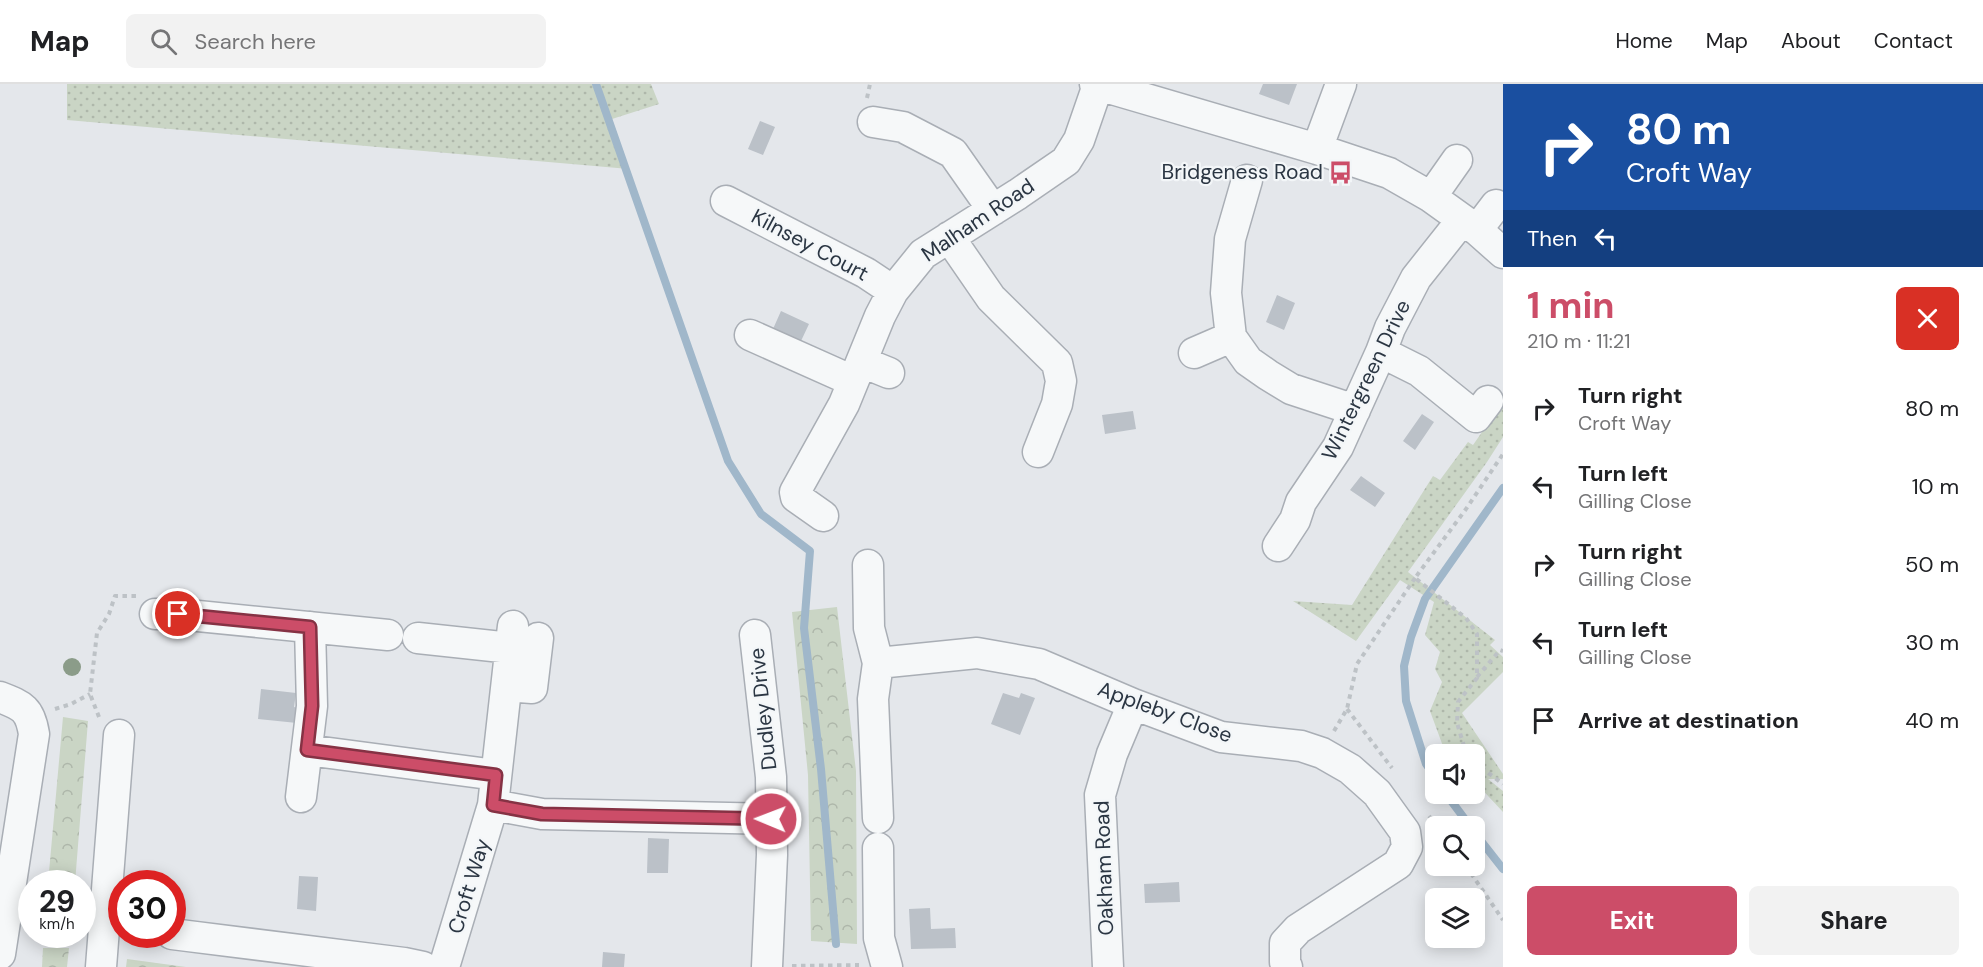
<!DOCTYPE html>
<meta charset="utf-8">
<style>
:root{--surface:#fff;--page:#f2f2f2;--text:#202124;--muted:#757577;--line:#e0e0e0;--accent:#cc4d68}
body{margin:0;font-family:"DM Sans",sans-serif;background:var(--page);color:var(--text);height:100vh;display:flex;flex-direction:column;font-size:22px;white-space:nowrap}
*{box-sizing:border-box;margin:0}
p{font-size:20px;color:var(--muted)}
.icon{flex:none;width:33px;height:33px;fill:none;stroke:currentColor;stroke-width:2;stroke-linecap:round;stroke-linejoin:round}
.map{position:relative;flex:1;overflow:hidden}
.sheet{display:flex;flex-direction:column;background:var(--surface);width:480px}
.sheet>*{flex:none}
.guide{background:#1a4fa0;color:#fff;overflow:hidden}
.fabs{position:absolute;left:1425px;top:660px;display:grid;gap:12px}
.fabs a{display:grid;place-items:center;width:60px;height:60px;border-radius:9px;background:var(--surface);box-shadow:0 3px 15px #0003;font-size:30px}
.speed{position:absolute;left:18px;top:786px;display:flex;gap:12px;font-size:30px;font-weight:700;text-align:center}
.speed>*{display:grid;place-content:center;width:78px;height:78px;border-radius:50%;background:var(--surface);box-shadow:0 3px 15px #0003;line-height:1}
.speed small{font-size:15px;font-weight:400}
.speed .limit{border:9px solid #d22;background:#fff;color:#111}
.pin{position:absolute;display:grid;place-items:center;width:51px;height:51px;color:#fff;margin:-26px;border:3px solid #fff;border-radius:50%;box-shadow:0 2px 6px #0007}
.me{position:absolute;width:66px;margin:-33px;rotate:271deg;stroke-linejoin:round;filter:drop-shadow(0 0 4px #0008)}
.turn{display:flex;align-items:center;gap:21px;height:126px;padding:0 24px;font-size:27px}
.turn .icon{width:78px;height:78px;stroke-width:2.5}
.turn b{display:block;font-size:42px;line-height:51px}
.then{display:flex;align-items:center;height:57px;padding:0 24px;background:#0003;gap:12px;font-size:22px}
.round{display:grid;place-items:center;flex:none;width:63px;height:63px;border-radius:9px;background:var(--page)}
.overview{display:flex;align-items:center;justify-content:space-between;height:102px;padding:0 24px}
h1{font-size:36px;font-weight:700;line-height:45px;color:var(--accent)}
.action{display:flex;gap:12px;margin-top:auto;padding:12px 24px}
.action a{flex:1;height:69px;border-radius:9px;background:var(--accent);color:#fff;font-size:24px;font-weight:700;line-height:69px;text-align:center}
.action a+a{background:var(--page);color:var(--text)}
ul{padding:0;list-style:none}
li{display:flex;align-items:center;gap:18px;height:78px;padding:0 24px}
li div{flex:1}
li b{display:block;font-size:22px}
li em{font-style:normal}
header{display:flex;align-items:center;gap:36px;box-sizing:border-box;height:84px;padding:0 30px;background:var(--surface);border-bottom:2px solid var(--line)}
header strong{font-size:28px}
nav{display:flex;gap:33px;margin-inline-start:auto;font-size:21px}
.search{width:420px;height:54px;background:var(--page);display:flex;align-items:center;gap:15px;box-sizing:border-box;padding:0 21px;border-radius:9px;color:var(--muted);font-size:22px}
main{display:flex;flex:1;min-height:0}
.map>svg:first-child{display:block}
.grass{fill:url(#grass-dots)}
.forest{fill:url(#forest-crowns)}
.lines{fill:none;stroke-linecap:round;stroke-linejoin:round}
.stream{stroke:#a0b7ca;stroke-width:8}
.building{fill:#bbc1c8}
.minor-casing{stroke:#a9aeb5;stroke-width:33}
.path{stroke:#bdc2c6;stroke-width:4;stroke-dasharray:4.5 4.5;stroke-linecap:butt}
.minor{stroke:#f6f8f9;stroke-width:30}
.tree{fill:#8b9c89}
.route-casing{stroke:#853244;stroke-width:15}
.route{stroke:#cc4d68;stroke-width:10}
.labels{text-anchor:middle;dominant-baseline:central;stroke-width:4.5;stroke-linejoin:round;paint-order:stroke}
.poi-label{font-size:21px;fill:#2b3643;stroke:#f3f6f8;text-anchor:end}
.street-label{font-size:21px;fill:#2b3643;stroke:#f3f6f8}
</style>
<header>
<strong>Map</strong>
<div class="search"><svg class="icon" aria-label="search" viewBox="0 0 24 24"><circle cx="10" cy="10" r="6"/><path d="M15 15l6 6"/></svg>Search here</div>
<nav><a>Home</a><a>Map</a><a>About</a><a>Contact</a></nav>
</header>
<main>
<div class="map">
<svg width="1503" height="883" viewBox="0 0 1503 883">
<defs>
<pattern id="grass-dots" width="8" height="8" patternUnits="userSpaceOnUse" patternTransform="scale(1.5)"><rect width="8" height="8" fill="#cad5c5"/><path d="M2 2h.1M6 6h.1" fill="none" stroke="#aeb7aa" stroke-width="1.8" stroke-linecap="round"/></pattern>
<pattern id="forest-crowns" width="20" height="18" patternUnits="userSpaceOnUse" patternTransform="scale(1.5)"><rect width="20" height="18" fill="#cad5c5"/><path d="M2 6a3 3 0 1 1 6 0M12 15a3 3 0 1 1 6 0" fill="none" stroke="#aeb7aa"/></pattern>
</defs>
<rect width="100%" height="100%" fill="#e4e7eb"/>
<path class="grass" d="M67,0H651L659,20L612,35L629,85L67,36Z
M1503,318V353L1487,378L1408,488L1495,556L1490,561L1503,573V588L1462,629L1503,690V695H1488L1503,707V728L1475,698L1474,670H1451L1444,665L1430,627L1442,598L1435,585L1440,568L1425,551L1434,518L1400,496L1356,557L1293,517L1352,521L1433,392L1440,396L1468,358L1473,361Z"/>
<path class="forest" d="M837,523L856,687L857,860L811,857L808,691L792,528Z
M63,633L88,637L75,799H48Z
M43,864H69L67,883H42Z
M127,875L186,883H126Z"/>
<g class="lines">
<path class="stream" d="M596,0L728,377L761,430L810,467L804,544L821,685L836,860
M1436,694L1426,680L1406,617L1404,582L1411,553L1425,515L1503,404
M1446,710L1470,742
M1474,748L1503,785"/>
</g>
<path class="building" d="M1263,0H1297L1289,21L1259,10Z
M760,37L775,43L763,71L748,65Z
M1277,211L1295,219L1284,246L1266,238Z
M781,227L809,240L801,257L773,245Z
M1133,327L1136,345L1105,350L1102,331Z
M1422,330L1434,338L1415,366L1403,357Z
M1361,392L1385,409L1375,423L1350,406Z
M261,605L296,609L294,623L298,624L297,639L258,635Z
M1003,609L1019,614L1021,609L1035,614L1020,651L991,640Z
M648,754L669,755L668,789H647Z
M299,792L318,793L316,827L297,825Z
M1179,798L1180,818L1145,819L1144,800Z
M930,824L931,845L955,844L956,864L911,865L909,825Z
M603,868L625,870L624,883H602Z"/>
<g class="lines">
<defs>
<path id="minor" d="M1095,0L1317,65L1389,89L1431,113L1477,146L1503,169
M873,38L903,43L953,69L993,126
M1317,65L1341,0
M1247,96L1230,155L1226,209L1231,253L1248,277L1268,291L1291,305L1355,326
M1431,113L1457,76
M726,117L866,189L893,207
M1477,146L1496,121
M949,153L991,214L1057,279L1061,297L1057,320L1038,368
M750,251L853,297
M1381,268L1419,287L1476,333L1488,317
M1194,269L1231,253
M862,278L889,289
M823,432L796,413L795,408L844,320L880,232L893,207L923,170L1018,110L1066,77L1079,56L1098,1
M1278,462L1295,436L1301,418L1338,363L1381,268L1390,244L1416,194L1462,136
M868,481L869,544L878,579L873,615L878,734
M155,530H178L388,551
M755,551L771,693L772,771L767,883
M418,554L511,564
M878,579L977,569L1039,580L1133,620L1221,653L1301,662L1322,669L1350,685L1377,709L1405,748L1407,763L1398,780L1298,845L1285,859V878L1287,883
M507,602L532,604L538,554
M0,613C23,622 30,625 34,650L0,870
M307,666L496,691
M301,713L312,622L310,543
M493,721L542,730L771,735
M878,764L879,854L887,883
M172,850L404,879L423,883
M101,883L119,651
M444,883L493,721L513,542
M1108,883L1100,711L1112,670L1133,620"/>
</defs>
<use href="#minor" class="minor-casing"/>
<path class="path" d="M867,14L870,0
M1477,593L1500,566L1503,567
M55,625L71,620L90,610
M1347,625L1392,684
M99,633L90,610L97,549L109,530L115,512H136
M1334,647L1347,625L1357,580L1415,494
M1469,670L1464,662L1457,639L1458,618L1477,594V550L1466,534L1415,494L1466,425L1503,370
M1474,678L1503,700
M1429,732L1437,742
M1466,782L1503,836
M792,882L859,881"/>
<use href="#minor" class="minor"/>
</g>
<circle class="tree" cx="72" cy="583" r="9"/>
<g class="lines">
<defs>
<path id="route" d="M178,530L310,543L312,622L307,666L496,691L493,721L542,730L771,735"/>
</defs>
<use href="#route" class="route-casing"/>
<use href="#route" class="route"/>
</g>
<defs>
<symbol id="bus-bare" viewBox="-9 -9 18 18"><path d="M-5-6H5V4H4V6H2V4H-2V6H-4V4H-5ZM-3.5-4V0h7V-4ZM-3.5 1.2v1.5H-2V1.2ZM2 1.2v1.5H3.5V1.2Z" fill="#cc4d68" stroke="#f3f6f8" stroke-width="2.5" paint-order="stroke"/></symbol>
</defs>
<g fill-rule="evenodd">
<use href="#bus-bare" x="1324" y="72" width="33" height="33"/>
</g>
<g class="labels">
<g class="poi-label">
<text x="1323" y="88">Bridgeness Road</text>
</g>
<g class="street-label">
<text transform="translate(978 136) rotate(-34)">Malham Road</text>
<text transform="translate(810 161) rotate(28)">Kilnsey Court</text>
<text transform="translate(1366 296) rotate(-64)">Wintergreen Drive</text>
<text transform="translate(763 625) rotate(-96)">Dudley Drive</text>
<text transform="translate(1165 628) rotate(20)">Appleby Close</text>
<text transform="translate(1104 784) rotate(-92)">Oakham Road</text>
<text transform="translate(469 802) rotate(-73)">Croft Way</text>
</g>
</g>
</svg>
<div class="fabs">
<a><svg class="icon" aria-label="sound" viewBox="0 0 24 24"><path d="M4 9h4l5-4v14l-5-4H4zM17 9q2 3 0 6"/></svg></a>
<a><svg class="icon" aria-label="search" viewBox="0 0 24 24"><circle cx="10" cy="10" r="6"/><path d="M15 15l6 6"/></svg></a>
<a><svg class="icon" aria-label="layers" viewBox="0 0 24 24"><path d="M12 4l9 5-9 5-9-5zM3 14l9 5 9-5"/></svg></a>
</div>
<div class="speed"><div>29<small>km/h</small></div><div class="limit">30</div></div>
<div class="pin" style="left:178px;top:530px;background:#d93025"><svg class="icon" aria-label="arrive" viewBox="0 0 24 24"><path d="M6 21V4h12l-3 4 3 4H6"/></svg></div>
<svg class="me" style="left:771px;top:735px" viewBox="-20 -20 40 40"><circle r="17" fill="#cc4d68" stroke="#fff" stroke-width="3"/><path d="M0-11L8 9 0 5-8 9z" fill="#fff"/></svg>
</div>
<section class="sheet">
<div class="guide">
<div class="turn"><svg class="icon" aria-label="right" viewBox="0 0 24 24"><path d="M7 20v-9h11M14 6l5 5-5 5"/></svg><div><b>80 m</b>Croft Way</div></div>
<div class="then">Then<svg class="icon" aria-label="left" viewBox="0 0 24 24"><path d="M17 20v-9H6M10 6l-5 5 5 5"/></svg></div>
</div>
<div class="overview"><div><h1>1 min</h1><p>210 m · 11:21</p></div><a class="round" style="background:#d93025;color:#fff"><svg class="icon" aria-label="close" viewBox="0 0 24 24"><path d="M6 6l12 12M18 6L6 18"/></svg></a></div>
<ul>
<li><svg class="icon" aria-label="right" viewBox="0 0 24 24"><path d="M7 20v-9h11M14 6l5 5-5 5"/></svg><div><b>Turn right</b><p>Croft Way</p></div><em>80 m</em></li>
<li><svg class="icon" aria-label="left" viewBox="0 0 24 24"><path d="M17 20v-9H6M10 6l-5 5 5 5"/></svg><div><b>Turn left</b><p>Gilling Close</p></div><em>10 m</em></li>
<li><svg class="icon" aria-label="right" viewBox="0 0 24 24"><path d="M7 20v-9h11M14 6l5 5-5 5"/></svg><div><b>Turn right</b><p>Gilling Close</p></div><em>50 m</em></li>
<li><svg class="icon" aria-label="left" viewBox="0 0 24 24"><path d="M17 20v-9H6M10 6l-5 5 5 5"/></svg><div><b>Turn left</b><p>Gilling Close</p></div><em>30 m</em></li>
<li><svg class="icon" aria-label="arrive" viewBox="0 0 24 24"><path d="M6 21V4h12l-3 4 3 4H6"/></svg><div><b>Arrive at destination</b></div><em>40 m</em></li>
</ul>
<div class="action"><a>Exit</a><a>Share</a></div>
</section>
</main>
